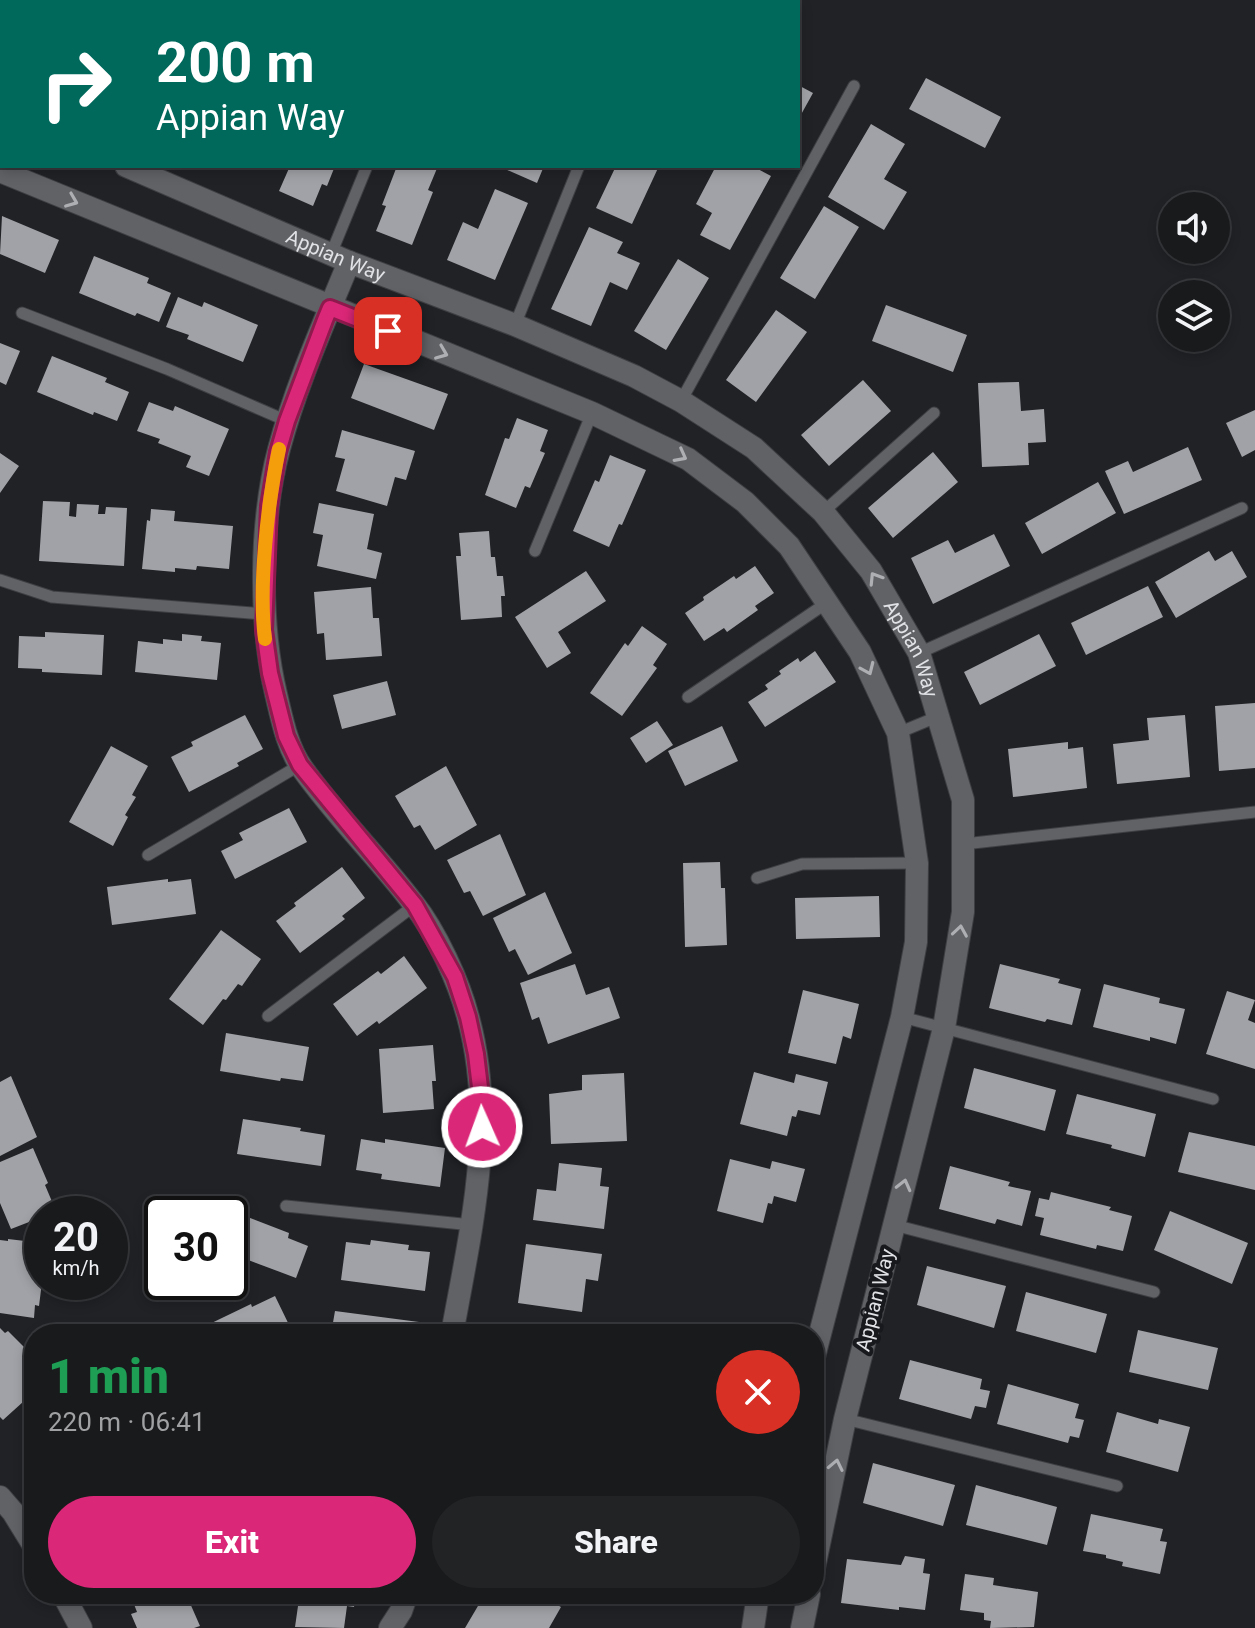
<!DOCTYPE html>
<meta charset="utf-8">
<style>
:root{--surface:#181a1c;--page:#212325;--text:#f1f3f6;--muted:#9fa1a3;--line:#36383b;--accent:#db2777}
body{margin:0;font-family:Roboto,sans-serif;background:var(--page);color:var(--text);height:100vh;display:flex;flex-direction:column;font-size:30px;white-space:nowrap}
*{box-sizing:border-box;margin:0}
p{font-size:26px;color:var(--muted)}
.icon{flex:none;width:44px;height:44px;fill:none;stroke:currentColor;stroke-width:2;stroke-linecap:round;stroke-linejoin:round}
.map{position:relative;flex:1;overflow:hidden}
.details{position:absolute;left:24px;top:1324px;width:800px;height:280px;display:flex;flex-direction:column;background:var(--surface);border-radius:32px;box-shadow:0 4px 12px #0003,0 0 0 2px var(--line)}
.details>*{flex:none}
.hud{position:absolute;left:0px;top:0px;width:800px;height:168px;box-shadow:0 4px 12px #0003,0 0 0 2px var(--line);background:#00695c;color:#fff;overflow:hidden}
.buttons{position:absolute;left:1158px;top:192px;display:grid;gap:16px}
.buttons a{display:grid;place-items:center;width:72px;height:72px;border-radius:50%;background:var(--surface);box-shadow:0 4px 12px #0003,0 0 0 2px var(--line);font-size:40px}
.speed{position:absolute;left:24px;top:1196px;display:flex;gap:16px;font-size:40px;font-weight:700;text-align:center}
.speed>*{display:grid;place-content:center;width:104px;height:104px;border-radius:50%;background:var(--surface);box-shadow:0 4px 12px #0003,0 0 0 2px var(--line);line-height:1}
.speed small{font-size:20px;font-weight:400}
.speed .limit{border:4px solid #111;border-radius:12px;background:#fff;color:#111}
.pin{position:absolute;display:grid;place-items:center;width:68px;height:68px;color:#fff;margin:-34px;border-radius:16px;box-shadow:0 4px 12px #0006}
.me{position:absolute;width:88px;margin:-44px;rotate:358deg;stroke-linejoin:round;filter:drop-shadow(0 0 6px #0008)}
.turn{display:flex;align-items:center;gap:28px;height:168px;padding:0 24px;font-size:36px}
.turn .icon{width:104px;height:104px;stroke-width:2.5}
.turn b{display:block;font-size:56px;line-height:68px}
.round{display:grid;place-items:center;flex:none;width:84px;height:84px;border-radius:42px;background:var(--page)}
.headline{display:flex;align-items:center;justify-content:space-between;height:136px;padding:0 24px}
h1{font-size:48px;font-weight:800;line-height:60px;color:#1e9e55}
.cta{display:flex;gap:16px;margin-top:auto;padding:16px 24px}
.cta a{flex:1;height:92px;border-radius:48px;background:var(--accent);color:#fff;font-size:32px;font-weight:800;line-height:92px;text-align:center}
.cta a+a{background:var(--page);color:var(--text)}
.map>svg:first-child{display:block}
.building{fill:#a0a2a7}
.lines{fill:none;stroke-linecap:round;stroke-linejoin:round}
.lane-casing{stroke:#3e3f42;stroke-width:13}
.street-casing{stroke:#3e3f42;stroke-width:24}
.lane{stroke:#606266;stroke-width:11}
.street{stroke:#606266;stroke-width:22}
.oneway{stroke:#adafb2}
.route-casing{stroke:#8e194d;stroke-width:20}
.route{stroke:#db2777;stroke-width:14}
.slow{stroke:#f59e0b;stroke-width:14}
.labels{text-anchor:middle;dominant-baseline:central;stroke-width:8;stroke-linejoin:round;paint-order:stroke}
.street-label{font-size:20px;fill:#e1e2e5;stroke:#17191d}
</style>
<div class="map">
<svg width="1255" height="1628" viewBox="0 0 1255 1628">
<rect width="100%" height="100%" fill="#202226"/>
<path class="building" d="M926,78L1001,117L985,148L909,109Z
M798,85L813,93L798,120Z
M871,124L905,144L884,179L907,192L884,230L828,197Z
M290,166H335L327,186L322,184L313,206L279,191Z
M397,166H438L428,190L433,192L412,245L376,231L386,206L382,205Z
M507,166H544L537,183L505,169Z
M616,166H659L632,224L596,208Z
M716,166H752L771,176L730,250L700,235L712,213L696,204Z
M495,189L528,203L495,280L447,260L463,222L478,229Z
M824,206L859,227L815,299L780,278Z
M2,216L59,240L45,273L0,254Z
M589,227L623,242L617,253L640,263L627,290L610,282L591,326L551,309Z
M94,256L149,278L147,283L171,293L159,322L137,313L135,316L79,293Z
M678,259L709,278L666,350L634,331Z
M178,297L202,307L204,302L258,325L243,362L187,339L189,335L166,327Z
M886,305L967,335L953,372L872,341Z
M776,310L807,332L756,402L726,380Z
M0,343L20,351L6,385L0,382Z
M52,356L107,378L105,382L129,392L117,421L94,412L93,415L37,392Z
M364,364L448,394L434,430L351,398Z
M863,380L891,411L829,466L801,435Z
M1019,382L1021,411L1044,409L1046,442L1028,443L1029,465L982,467L978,383Z
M149,402L173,411L175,406L229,429L209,476L186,467L191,456L158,443L160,439L137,431Z
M1255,410V450L1242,457L1226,423Z
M517,418L548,430L540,451L545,453L530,488L525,486L516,508L485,495L505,438L509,439Z
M342,430L415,451L406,480L395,477L387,506L336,491L345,459L335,457Z
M1188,447L1202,480L1124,514L1105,471L1128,461L1133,472Z
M933,452L958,482L893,538L868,508Z
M0,453L19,466L0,493Z
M610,455L646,470L622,525L619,524L609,547L573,531L595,480L599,482Z
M1098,482L1116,513L1042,554L1025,523Z
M43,501L70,502L69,516L76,517L77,504L99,505L98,514H105L106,507L127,508L124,566L39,561Z
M319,503L374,514L367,549L382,553L376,579L317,566L323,535L313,533Z
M151,509L175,511L174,521L233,526L229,569L197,566L196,570L175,568V572L142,569L147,520L150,521Z
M489,531L491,557H495L497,576H503L505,596H501L502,617L461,620L456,556H461L459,533Z
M994,534L1010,566L933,604L911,558L948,540L955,553Z
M1209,551L1215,561L1232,551L1247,577L1176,618L1155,582Z
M755,566L774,593L755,606L758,610L727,632L724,628L704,641L685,613L704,600L703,597L734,576L736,579Z
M586,571L606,601L558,632L571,653L547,668L515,617Z
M1148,586L1163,617L1086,655L1071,623Z
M371,587L373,618H379L382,656L326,660L324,633L317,634L314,592Z
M642,626L667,644L653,665L657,668L622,716L590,693L625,643L628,646Z
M45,632L104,635L102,675L42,672V669L18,668L19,636L45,637Z
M182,634L202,636L201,641L221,643L217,680L135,672L138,641L163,644V639L182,641Z
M1039,634L1056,666L980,705L964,672Z
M815,651L836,682L765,727L748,702L768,689L765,685L781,674L779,671L798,658L800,662Z
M387,681L396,715L342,729L333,695Z
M1255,703V768L1219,771L1215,706Z
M245,715L263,749L237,763L239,766L189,792L171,757L193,746L191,742Z
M1185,715L1190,777L1117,784L1113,744L1149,740L1147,718Z
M657,721L673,745L646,763L630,738Z
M722,726L738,761L685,786L668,751Z
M1068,742V749L1083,747L1087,788L1013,797L1008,749Z
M111,746L148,766L132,795L136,797L125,815L128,817L113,846L69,822Z
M446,766L477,825L435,850L420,825L414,828L395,796Z
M289,808L307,842L235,879L221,851L243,840L239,833Z
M500,834L526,895L483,916L470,891L464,893L447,860Z
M720,862L721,888H725L727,945L685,947L683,863Z
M342,867L365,898L342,916L345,919L300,953L276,921L296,906L294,903Z
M168,879V882L191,879L196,914L112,925L107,887Z
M545,892L572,953L528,975L515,949L509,952L493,918Z
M879,896L880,937L796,939L795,898Z
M221,930L261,959L242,986L238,984L226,1000L223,999L203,1025L169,999Z
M404,956L427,988L379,1024L377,1021L357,1036L333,1004L378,971L381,974Z
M575,964L586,995L609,987L620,1018L548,1044L539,1017L532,1020L520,983Z
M1000,964L1060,979L1058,983L1081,989L1072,1025L1047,1019L1045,1022L989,1008Z
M1104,984L1160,998L1159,1003L1185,1009L1176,1044L1150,1037V1041L1093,1027Z
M803,990L859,1004L851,1039L843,1036L836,1064L788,1053Z
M1227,991L1255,1000L1248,1020L1255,1023V1069L1206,1054Z
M226,1033L309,1047L303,1081L281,1078L280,1081L220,1071Z
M433,1045L436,1081H432L434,1109L383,1113L379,1049Z
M974,1068L1056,1090L1045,1131L964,1108Z
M754,1072L794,1083L796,1074L828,1082L820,1115L798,1110L796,1117L792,1116L787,1136L740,1124Z
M624,1073L627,1141L551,1144L549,1094L582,1090V1075Z
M11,1076L37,1137L0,1156V1082Z
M1077,1094L1156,1114L1145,1157L1111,1148L1112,1145L1066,1134Z
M243,1119L301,1128L300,1131L325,1135L321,1166L237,1154Z
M1189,1132L1255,1146V1190L1178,1172Z
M361,1139L385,1143V1139L445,1148L440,1187L381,1179L382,1174L356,1170Z
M33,1148L48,1183L45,1185L56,1211L42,1214V1217L11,1229L0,1203V1162Z
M730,1159L770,1169L772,1161L805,1169L796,1202L774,1196L772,1204L768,1203L763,1223L717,1211Z
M559,1163L602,1168L600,1186L609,1187L604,1229L533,1220L537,1189L556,1191Z
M950,1166L1010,1182L1008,1186L1031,1191L1022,1226L997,1219L995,1224L939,1209Z
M1051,1192L1111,1207L1109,1210L1132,1216L1123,1251L1097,1245L1096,1249L1040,1235L1044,1218L1035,1216L1039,1198L1049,1200Z
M232,1211L289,1233L288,1238L308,1246L296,1278L243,1258L239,1270L230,1267Z
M1170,1211L1248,1243L1232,1284L1154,1250Z
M8,1239L42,1243V1282L39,1306L35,1305L34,1318L0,1313V1240L8,1241Z
M371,1240L409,1245L408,1250L430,1252L425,1291L341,1280L346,1242L370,1245Z
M526,1244L602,1254L598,1281L586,1279L582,1312L518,1303Z
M927,1266L1006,1286L994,1328L917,1305Z
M1026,1292L1107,1314L1096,1353L1016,1331Z
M275,1296L292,1331L287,1334H199L197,1330L251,1304L252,1307Z
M335,1311L419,1322L417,1334H331Z
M0,1328L5,1333L8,1331L34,1357V1392L3,1420L0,1417Z
M1138,1330L1218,1348L1208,1390L1129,1372Z
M910,1360L982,1379L980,1389L990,1391L986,1408L975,1406L971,1419L899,1399Z
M1008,1384L1079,1404L1075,1418L1084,1420L1079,1438L1070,1436L1068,1443L997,1424Z
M1117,1412L1158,1424L1159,1419L1190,1427L1178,1472L1106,1452Z
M873,1463L955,1485L943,1526L863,1503Z
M976,1485L1057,1507L1047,1545L966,1525Z
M1091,1514L1163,1529L1160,1541L1167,1542L1160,1574L1122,1566L1123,1562L1106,1558V1555L1083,1551Z
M905,1556L925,1559L923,1573L930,1574L925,1610L899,1607V1610L841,1603L847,1559L901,1565Z
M965,1574L994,1578L993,1585L1038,1592L1034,1627L990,1628L991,1621L984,1620V1613L960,1610Z
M130,1594H186L200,1626L194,1628H137L131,1614L137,1612Z
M297,1594H356L354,1607L347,1606L344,1628L295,1627L299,1599H296Z
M485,1594H508L516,1598L519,1594H538L561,1607L549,1628H465Z"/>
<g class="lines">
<defs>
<path id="lane" d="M17,2L18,0
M221,2V0
M0,44L2,39
M331,254L367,166
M22,313L167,369L287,421
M515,325L579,166
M681,401L854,86
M823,512L934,413
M535,551L592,413
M0,580L52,597L264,614
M919,653L1242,508
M688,697L828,602
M898,733L939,716
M964,844L1255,812
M148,855L300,765
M757,878L802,864L917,863
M268,1016L415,905
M902,1017L1213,1099
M286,1206L472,1225
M894,1225L1154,1292
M845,1419L1117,1486"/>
<g id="street">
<path d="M0,115L2,116"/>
<path id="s1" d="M126,166L349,262L515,325L634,376L681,401L754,448L823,512L871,571L919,653L963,800V912L944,1028L845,1419L814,1568"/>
<path d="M0,171L592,413L688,459L745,502L789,546L860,652L898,733L917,863L916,942L902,1017L814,1357"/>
<path d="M349,262C324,323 296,385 279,449C260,520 259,623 276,694C282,719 287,747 302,768C336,816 378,857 413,903C436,932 459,982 468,1017C497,1122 471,1229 452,1334"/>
<path d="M0,1497L13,1512L34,1546"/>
<path d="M63,1594L81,1628"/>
<path d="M390,1628L401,1611L407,1594"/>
<path d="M753,1628L758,1594"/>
<path d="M802,1628L809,1594"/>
</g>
</defs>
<use href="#lane" class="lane-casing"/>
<use href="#street" class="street-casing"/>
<use href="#lane" class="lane"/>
<use href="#street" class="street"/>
</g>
<defs><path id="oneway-chevron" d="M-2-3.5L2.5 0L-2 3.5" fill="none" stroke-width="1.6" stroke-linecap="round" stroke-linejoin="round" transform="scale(2)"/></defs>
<g class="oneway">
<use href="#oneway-chevron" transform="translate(72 201) rotate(22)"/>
<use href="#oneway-chevron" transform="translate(442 353) rotate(22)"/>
<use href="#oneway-chevron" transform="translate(681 456) rotate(28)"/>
<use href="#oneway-chevron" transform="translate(875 578) rotate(-122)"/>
<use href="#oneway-chevron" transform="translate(868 669) rotate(66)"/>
<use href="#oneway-chevron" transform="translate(960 931) rotate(-81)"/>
<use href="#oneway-chevron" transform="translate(904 1185) rotate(-76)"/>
<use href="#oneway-chevron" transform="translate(836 1465) rotate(-78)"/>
</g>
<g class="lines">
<defs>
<path id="route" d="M388,331L330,308L325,320L287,421L278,452L269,506L264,630L270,673L286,736L300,765L415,905L455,977L468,1017L476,1054L482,1104V1127"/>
</defs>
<use href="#route" class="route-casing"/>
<use href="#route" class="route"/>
<path class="slow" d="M265,639C258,587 268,501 279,449"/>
</g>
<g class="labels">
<g class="street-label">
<text stroke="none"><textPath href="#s1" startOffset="228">Appian Way</textPath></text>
<text stroke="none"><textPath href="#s1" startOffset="948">Appian Way</textPath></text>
<text transform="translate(875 1300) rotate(-76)">Appian Way</text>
</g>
</g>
</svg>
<div class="buttons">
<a><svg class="icon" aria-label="sound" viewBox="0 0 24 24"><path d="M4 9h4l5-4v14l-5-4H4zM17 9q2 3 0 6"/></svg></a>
<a><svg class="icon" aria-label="layers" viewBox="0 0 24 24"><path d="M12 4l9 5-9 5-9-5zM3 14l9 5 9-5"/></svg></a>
</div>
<div class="speed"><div>20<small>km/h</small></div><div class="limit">30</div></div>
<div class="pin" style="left:388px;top:331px;background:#d93025"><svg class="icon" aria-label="arrive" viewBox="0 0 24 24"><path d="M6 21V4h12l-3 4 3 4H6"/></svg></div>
<svg class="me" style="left:482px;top:1127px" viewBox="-20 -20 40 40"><circle r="17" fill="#db2777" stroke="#fff" stroke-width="3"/><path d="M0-11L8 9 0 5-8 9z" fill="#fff"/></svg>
<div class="hud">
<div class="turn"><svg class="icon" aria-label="right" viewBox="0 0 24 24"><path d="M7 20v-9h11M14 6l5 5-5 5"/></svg><div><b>200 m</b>Appian Way</div></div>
</div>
<section class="details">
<div class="headline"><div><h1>1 min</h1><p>220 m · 06:41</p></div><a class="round" style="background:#d93025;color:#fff"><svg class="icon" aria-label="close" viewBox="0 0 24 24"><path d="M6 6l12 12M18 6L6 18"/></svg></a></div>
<div class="cta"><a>Exit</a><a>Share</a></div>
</section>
</div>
